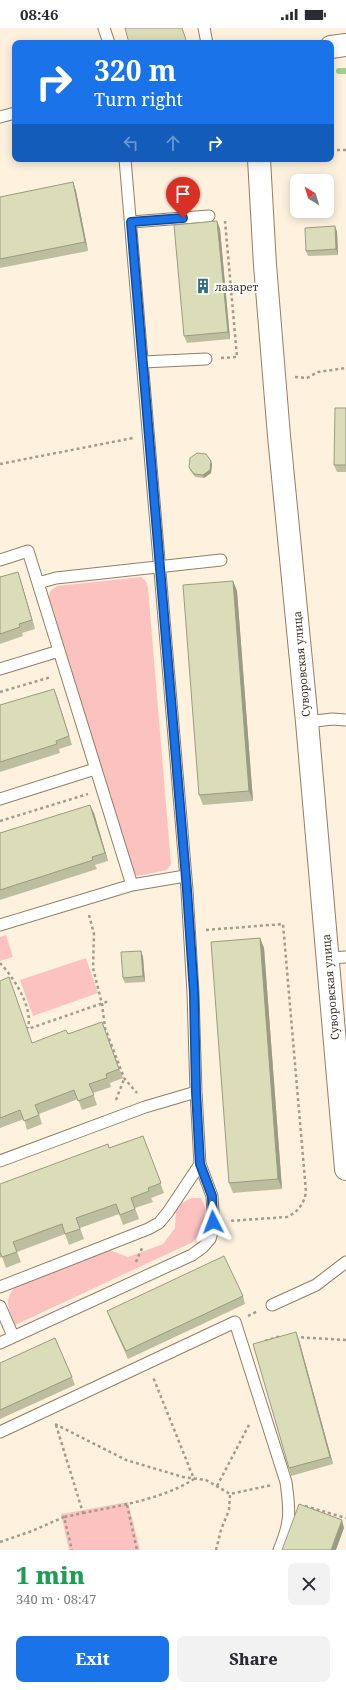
<!DOCTYPE html>
<meta charset="utf-8">
<style>
:root{--surface:#fff;--page:#f2f2f3;--text:#2b2b33;--muted:#7c7c81;--accent:#1a73e8}
body{margin:0;font-family:"Noto Serif",serif;background:var(--page);color:var(--text);height:100vh;display:flex;flex-direction:column;font-size:15px;white-space:nowrap}
*{box-sizing:border-box;margin:0}
p{font-size:13px;color:var(--muted)}
.icon{flex:none;width:22px;height:22px;fill:none;stroke:currentColor;stroke-width:2;stroke-linecap:round;stroke-linejoin:round}
.map{position:relative;height:1522px;overflow:hidden}
.side{display:flex;flex-direction:column;background:var(--surface);flex:1}
.side>*{flex:none}
.hud{position:absolute;left:12px;top:12px;width:322px;height:122px;border-radius:8px;box-shadow:0 2px 10px #0003;background:#1a73e8;color:#fff;overflow:hidden}
.needle{width:26px;rotate:322deg}
.tools{position:absolute;left:290px;top:146px;display:grid;gap:8px}
.tools a{display:grid;place-items:center;width:44px;height:44px;border-radius:8px;background:var(--surface);box-shadow:0 2px 10px #0003;font-size:20px}
.pin{position:absolute;display:grid;place-items:center;width:34px;height:34px;color:#fff;margin:-41px -17px;border-radius:50% 50% 50% 0;rotate:-45deg;box-shadow:0 0 4px #0007}
.pin .icon{rotate:45deg}
.me{position:absolute;width:44px;margin:-22px;rotate:357deg;stroke-linejoin:round;filter:drop-shadow(0 0 3px #0008)}
.turn{display:flex;align-items:center;gap:14px;height:84px;padding:0 16px;font-size:18px}
.turn .icon{width:52px;height:52px;stroke-width:2.5}
.turn b{display:block;font-size:28px;line-height:34px}
.lanes{display:flex;align-items:center;height:38px;padding:0 16px;background:#0003;justify-content:center;gap:20px;direction:ltr}
.lanes .off{opacity:.35}
.round{display:grid;place-items:center;flex:none;width:42px;height:42px;border-radius:8px;background:var(--page)}
.head{display:flex;align-items:center;justify-content:space-between;height:68px;padding:0 16px}
h1{font-size:24px;font-weight:800;line-height:30px;color:#1e9e55}
.primary-button{display:flex;gap:8px;margin-top:auto;padding:8px 16px}
.primary-button a{flex:1;height:46px;border-radius:8px;background:var(--accent);color:#fff;font-size:16px;font-weight:800;line-height:46px;text-align:center}
.primary-button a+a{background:var(--page);color:var(--text)}
.status{display:flex;justify-content:space-between;align-items:center;height:28px;padding:0 20px;background:var(--surface);direction:ltr}
.status svg{height:11px;fill:currentColor}
.map>svg:first-child{display:block}
.green{fill:#fcc2c0}
.lines{fill:none;stroke-linecap:round;stroke-linejoin:round}
.stream{stroke:#9bd389;stroke-width:6}
.lane-casing{stroke:#917f62;stroke-width:13}
.street-casing{stroke:#917f62;stroke-width:24}
.path{stroke:#a59b8b;stroke-width:2.5;stroke-dasharray:3 3;stroke-linecap:butt}
.lane{stroke:#fff;stroke-width:11}
.street{stroke:#fff;stroke-width:22}
.wall{fill:#bcbe9f}
.shaded-wall{fill:#999b82}
.building{fill:#dbddb9;stroke:#999b82}
.route-casing{stroke:#114b97;stroke-width:10}
.route{stroke:#1a73e8;stroke-width:7}
.labels{text-anchor:middle;dominant-baseline:central;stroke-width:4;stroke-linejoin:round;paint-order:stroke}
.poi-label{font-size:11px;fill:#3a3226;stroke:#fff;text-anchor:start}
.street-label{font-size:11px;fill:#3a3226;stroke:#fff}
</style>
<div class="status"><b>08:46</b><svg viewBox="0 0 49 12"><path d="M0 12V9h3v3zM5 12V6h3v6zM10 12V3h3v9zM15 12V0h3v12zM26 1h20v11H26zM47 4h2v5h-2z"/></svg></div>
<div class="map">
<svg width="346" height="1522" viewBox="0 0 346 1522">
<rect width="100%" height="100%" fill="#fef2df"/>
<path class="green" d="M141,549L146,553L148,560L171,836L167,842L137,848L132,842L110,771L112,770L111,766L109,767L64,622L66,621L64,619L49,570L50,563L57,558Z
M6,907L13,929L0,933V909Z
M86,930L98,965L33,988L20,952Z
M193,1170H201C210,1184 204,1203 193,1214L15,1297C7,1280 3,1268 20,1255L110,1222L128,1229L163,1216L175,1200L176,1182L179,1177L187,1172Z
M128,1474L140,1522H69L61,1486Z"/>
<g class="lines">
<path class="stream" d="M339,43H346"/>
<defs>
<path id="lane" d="M104,0L109,15
M204,0L207,15
M0,89L15,85
M131,194L209,188
M143,334L206,331
M0,532L28,523L132,857
M38,555L56,550L221,532
M0,641L59,623
M307,694L332,691L346,692
M0,771L95,741
M0,897L132,857L185,848
M328,930L346,929
M0,1133L145,1079L196,1064
M0,1259L148,1201L159,1195L168,1184L200,1136
M272,1277L316,1257L346,1234
M0,1278L13,1308
M0,1315L192,1227L203,1219L210,1211L213,1200V1185L212,1168L200,1136L196,1064L193,965L187,862L125,131
M0,1404L235,1294L286,1454C290,1483 291,1494 279,1522"/>
<path id="street" d="M331,19L346,17
M259,131L265,237L279,408L307,694L346,1141"/>
</defs>
<use href="#lane" class="lane-casing"/>
<use href="#street" class="street-casing"/>
<path class="path" d="M331,122H346
M221,330L237,329L225,193
M295,349L307,350L318,344L346,340
M0,436L133,410
M0,664L51,649
M0,793L88,766
M89,887L94,906L93,940L102,976L105,1000L124,1050L137,1065
M206,902L283,896L306,1164C304,1176 298,1184 287,1189L228,1193
M0,935C14,950 33,979 28,1000
M25,1002L109,973
M116,1072L124,1051
M136,1234L142,1220
M248,1288L258,1283
M295,1309L346,1312
M265,1313L277,1309H282
M55,1396L126,1432L183,1449L206,1452L230,1466L272,1457
M56,1397L83,1485L64,1489
M217,1458L250,1395
M127,1477L137,1522
M305,1478L346,1490
M83,1485C118,1478 163,1471 194,1451L153,1349
M0,1514L32,1503L64,1489L72,1522
M216,1522L221,1502L229,1482L230,1467"/>
<use href="#lane" class="lane"/>
<use href="#street" class="street"/>
</g>
<path class="wall" d="M73,154L76,163L88,223L0,240V169Z
M217,193L220,201L230,311L187,315L184,308Z
M335,198L337,204L338,227L308,228L306,223Z
M346,380V444H337L334,437Z
M212,436L211,445L204,450L195,449L190,442L189,439Z
M18,544L35,601L22,605L23,608L0,616V549Z
M233,553L237,563L253,773L203,777L199,767Z
M57,669L72,717L59,721L60,725L0,744V677Z
M94,785L108,833L95,837L97,841L0,872V805Z
M260,910L264,920L282,1161L233,1165L229,1155Z
M141,923L143,929L145,954L125,955L123,950Z
M0,953L32,1015L68,1006L102,994L123,1050L110,1055L111,1059L93,1065L97,1077L82,1082L78,1071L39,1086L42,1096L27,1102L24,1091L0,1100Z
M143,1108L164,1165L151,1170L153,1174L135,1180L139,1191L123,1197L119,1186L80,1200L84,1211L69,1217L65,1206L17,1224L21,1234L6,1240L2,1229L0,1230V1156L109,1120Z
M243,1268L245,1276L128,1331L110,1291L107,1283Z
M299,1312L333,1436L291,1448L289,1440Z
M0,1335L72,1349L75,1357L0,1391Z"/>
<path class="shaded-wall" d="M73,154L76,163L88,223L85,214Z
M217,193L220,201L230,311L228,304Z
M335,198L337,204L338,227L336,221Z
M211,433L212,436L211,445L204,450L203,447Z
M18,544L21,553L35,601L32,592Z
M233,553L237,563L253,773L249,763Z
M54,661L57,669L72,717L69,708Z
M90,777L94,785L108,833L105,825Z
M260,910L264,920L282,1161L278,1151Z
M141,923L143,929L145,954L143,948Z
M296,1304L299,1312L333,1436L330,1429Z
M342,1492L344,1500L336,1522H331Z"/>
<path class="building" d="M125,0H182L187,15H129Z
M73,154L85,214L0,231V169Z
M217,193L228,304L184,308L174,197Z
M335,198L336,221L306,223L305,200Z
M335,380H346V437H334Z
M197,425L206,426L211,433L210,442L203,447L194,446L189,439L190,430Z
M18,544L32,592L19,596L20,599L0,606V549Z
M233,553L249,763L199,767L183,557Z
M54,661L69,708L56,713L57,716L0,734V677Z
M90,777L105,825L92,829L93,832L0,862V805Z
M260,910L278,1151L229,1155L211,914Z
M141,923L143,948L123,950L121,924Z
M9,949L32,1015L66,1002L68,1006L102,994L119,1041L106,1046L107,1050L89,1056L94,1067L78,1073L74,1062L35,1077L39,1087L24,1093L20,1082L0,1090V953Z
M143,1108L161,1155L148,1160L149,1163L131,1170L135,1181L120,1187L116,1176L76,1190L80,1201L65,1206L62,1196L13,1214L17,1224L2,1229L0,1224V1156L108,1116L109,1120Z
M224,1228L243,1268L126,1323L107,1283Z
M296,1304L330,1429L289,1440L253,1316Z
M55,1310L72,1349L0,1382V1335Z
M299,1476L342,1492L331,1522H282Z"/>
<g class="lines">
<defs>
<path id="route" d="M183,190L131,194L187,862L194,965L196,1064L200,1136L212,1168L213,1194"/>
</defs>
<use href="#route" class="route-casing"/>
<use href="#route" class="route"/>
</g>
<defs>
<symbol id="building-bare" viewBox="-9 -9 18 18"><path d="M-4-6H4V6H1V3H-1V6H-4ZM-2.5-4.3h1.7v1.8h-1.7ZM.8-4.3h1.7v1.8H.8ZM-2.5-1h1.7V.8h-1.7ZM.8-1h1.7V.8H.8Z" fill="#316d84" stroke="#fff" stroke-width="2.5" paint-order="stroke"/></symbol>
</defs>
<g fill-rule="evenodd">
<use href="#building-bare" x="192" y="247" width="22" height="22"/>
</g>
<g class="labels">
<g class="poi-label">
<text x="215" y="258">лазарет</text>
</g>
<g class="street-label">
<text transform="translate(301 636) rotate(-95)">Суворовская улица</text>
<text transform="translate(330 959) rotate(-95)">Суворовская улица</text>
</g>
</g>
</svg>
<div class="tools">
<a><svg class="needle" viewBox="-14 -14 28 28"><path d="M0-13l5 13h-10z" fill="#e53935"/><path d="M0 13l5-13h-10z" fill="#7c7c81"/></svg></a>
</div>
<div class="pin" style="left:183px;top:190px;background:#d93025"><svg class="icon" aria-label="arrive" viewBox="0 0 24 24"><path d="M6 21V4h12l-3 4 3 4H6"/></svg></div>
<svg class="me" style="left:213px;top:1194px" viewBox="-20 -20 40 40"><path d="M0-17L14 15 0 8-14 15z" fill="#1a73e8" stroke="#fff" stroke-width="4"/></svg>
<div class="hud">
<div class="turn"><svg class="icon" aria-label="right" viewBox="0 0 24 24"><path d="M7 20v-9h11M14 6l5 5-5 5"/></svg><div><b>320 m</b>Turn right</div></div>
<div class="lanes"><svg class="icon off" aria-label="left" viewBox="0 0 24 24"><path d="M17 20v-9H6M10 6l-5 5 5 5"/></svg><svg class="icon off" aria-label="ahead" viewBox="0 0 24 24"><path d="M12 20V5M6 11l6-6 6 6"/></svg><svg class="icon" aria-label="right" viewBox="0 0 24 24"><path d="M7 20v-9h11M14 6l5 5-5 5"/></svg></div>
</div>
</div>
<section class="side">
<div class="head"><div><h1>1 min</h1><p>340 m · 08:47</p></div><a class="round"><svg class="icon" aria-label="close" viewBox="0 0 24 24"><path d="M6 6l12 12M18 6L6 18"/></svg></a></div>
<div class="primary-button"><a>Exit</a><a>Share</a></div>
</section>
